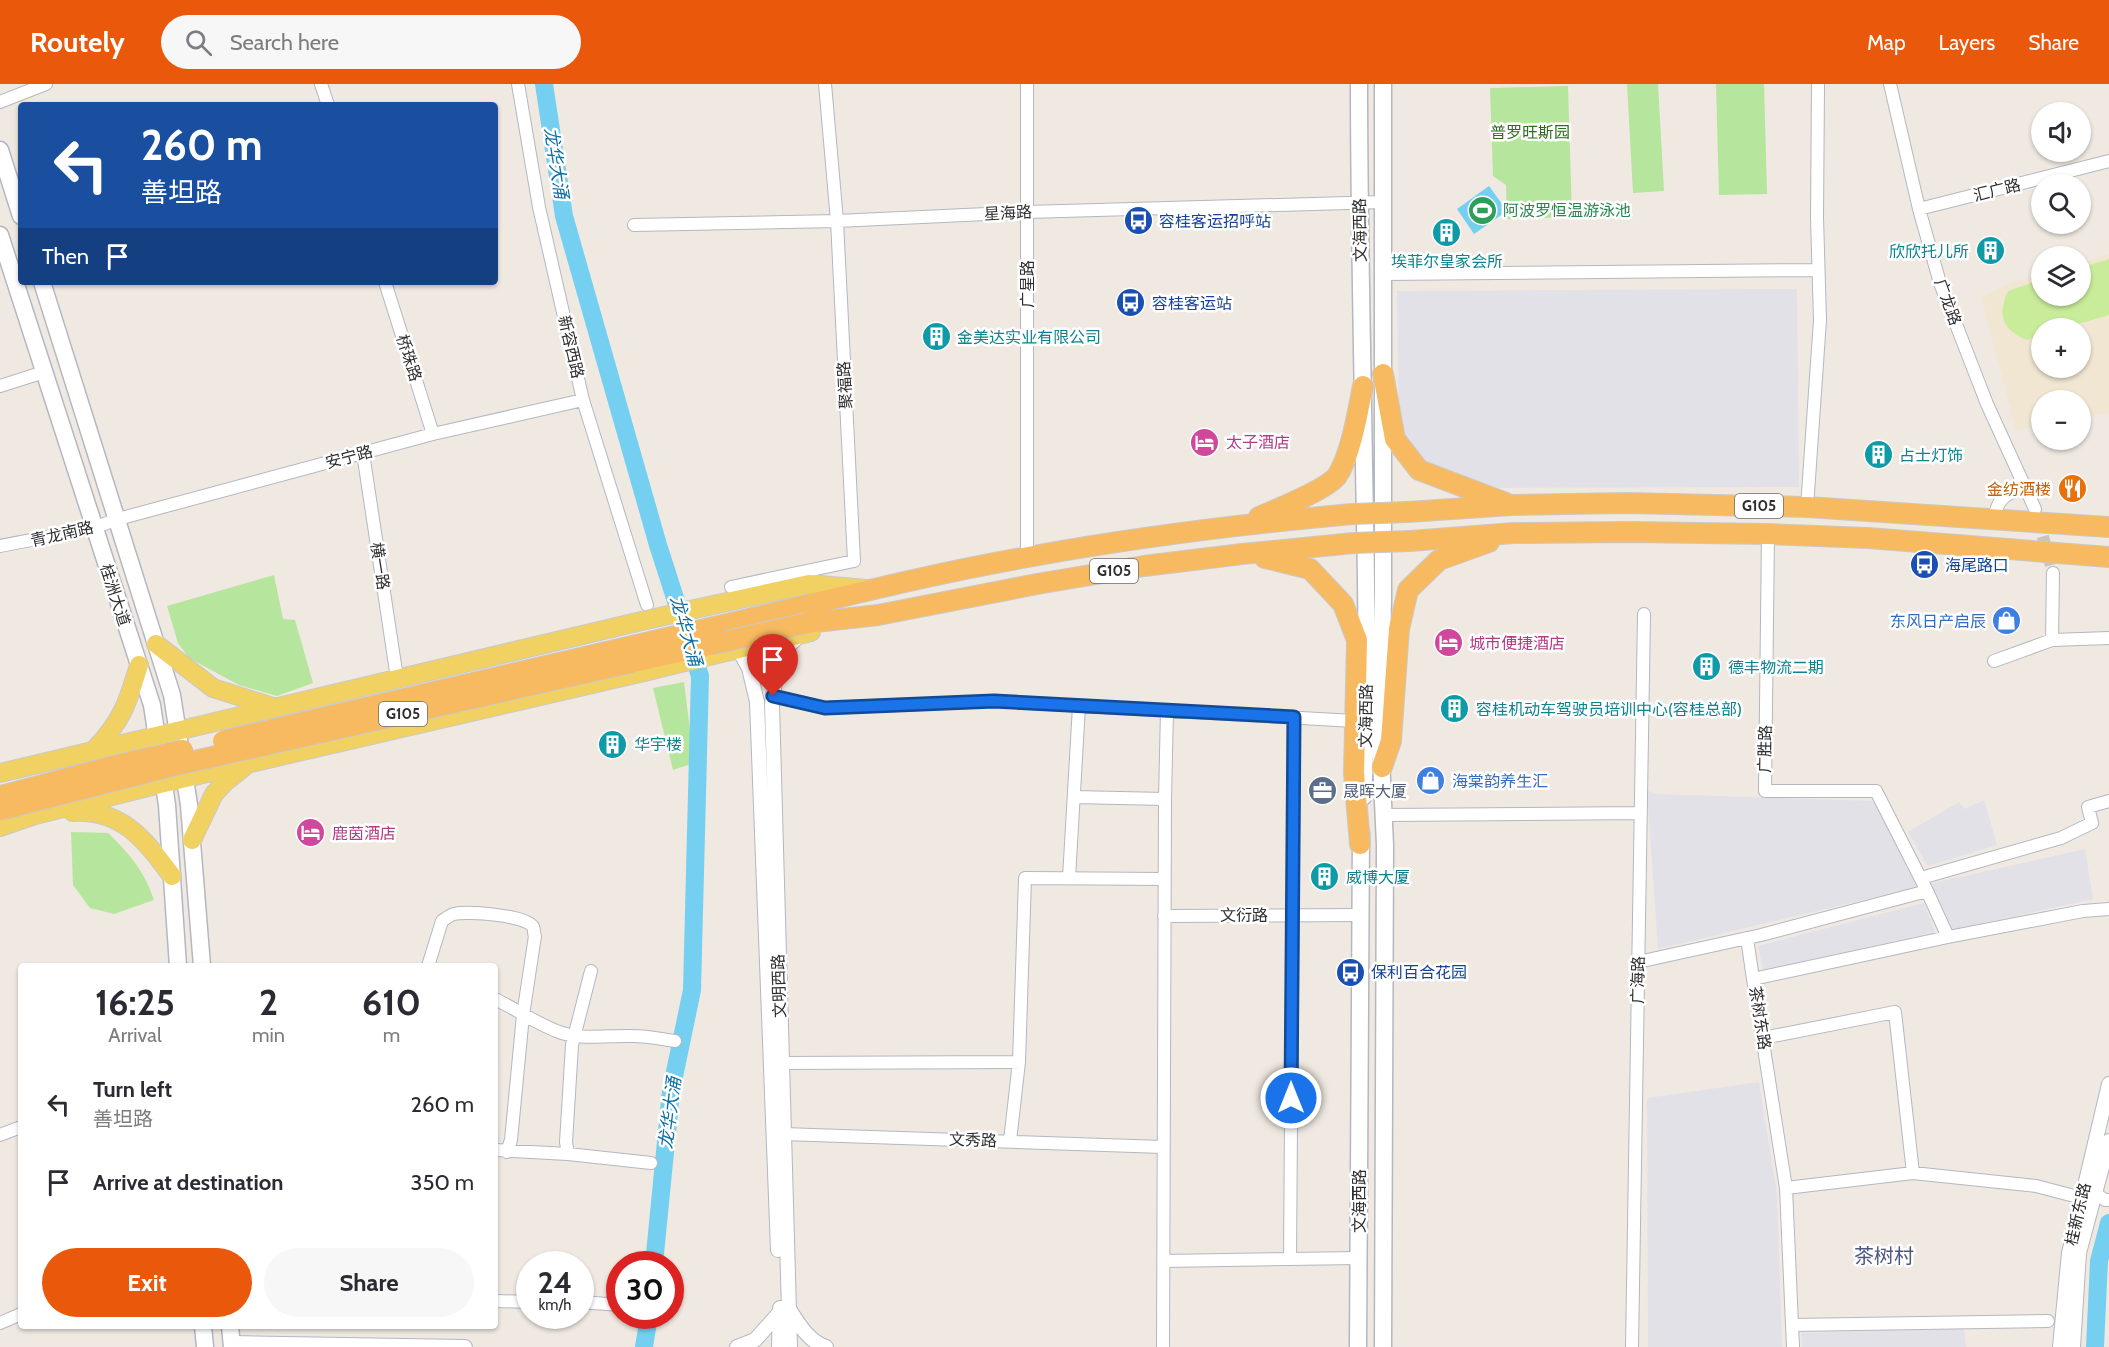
<!DOCTYPE html>
<meta charset="utf-8">
<style>
:root{--surface:#fff;--page:#f7f7f7;--text:#2b2b33;--muted:#7c7c81;--accent:#ea580c}
body{margin:0;font-family:Cabin,"Noto Sans SC",sans-serif;background:var(--page);color:var(--text);height:100vh;display:flex;flex-direction:column;font-size:22px;white-space:nowrap}
*{box-sizing:border-box;margin:0}
p{font-size:20px;color:var(--muted)}
.icon{flex:none;width:33px;height:33px;fill:none;stroke:currentColor;stroke-width:2;stroke-linecap:round;stroke-linejoin:round}
.map{position:relative;flex:1;overflow:hidden}
.side{position:absolute;left:18px;top:879px;width:480px;height:366px;display:flex;flex-direction:column;background:var(--surface);border-radius:6px;box-shadow:0 2px 4px #0004}
.side>*{flex:none}
.banner{position:absolute;left:18px;top:18px;width:480px;height:183px;border-radius:6px;box-shadow:0 2px 4px #0004;background:#1a4fa0;color:#fff;overflow:hidden}
.tools{position:absolute;left:2031px;top:18px;display:grid;gap:12px}
.tools a{display:grid;place-items:center;width:60px;height:60px;border-radius:50%;background:var(--surface);box-shadow:0 2px 4px #0004;font-size:30px}
.speed{position:absolute;left:516px;top:1167px;display:flex;gap:12px;font-size:30px;font-weight:700;text-align:center}
.speed>*{display:grid;place-content:center;width:78px;height:78px;border-radius:50%;background:var(--surface);box-shadow:0 2px 4px #0004;line-height:1}
.speed small{font-size:15px;font-weight:400}
.speed .limit{border:9px solid #d22;background:#fff;color:#111}
.pin{position:absolute;display:grid;place-items:center;width:51px;height:51px;color:#fff;margin:-62px -26px;border-radius:50% 50% 50% 0;rotate:-45deg;box-shadow:0 0 6px #0007}
.pin .icon{rotate:45deg}
.me{position:absolute;width:66px;margin:-33px;rotate:0deg;stroke-linejoin:round;filter:drop-shadow(0 0 4px #0008)}
.turn{display:flex;align-items:center;gap:21px;height:126px;padding:0 24px;font-size:27px}
.turn .icon{width:78px;height:78px;stroke-width:2.5}
.turn b{display:block;font-size:42px;line-height:51px}
.then{display:flex;align-items:center;height:57px;padding:0 24px;background:#0003;gap:12px;font-size:22px}
.eta{display:flex;justify-content:space-evenly;align-items:center;height:102px;text-align:center}
.eta b{font-size:36px;font-weight:800;line-height:42px}
.primary-button{display:flex;gap:12px;margin-top:auto;padding:12px 24px}
.primary-button a{flex:1;height:69px;border-radius:36px;background:var(--accent);color:#fff;font-size:24px;font-weight:800;line-height:69px;text-align:center}
.primary-button a+a{background:var(--page);color:var(--text)}
ul{padding:0;list-style:none}
li{display:flex;align-items:center;gap:18px;height:78px;padding:0 24px}
li div{flex:1}
li b{display:block;font-size:22px}
li em{font-style:normal}
header{display:flex;align-items:center;gap:36px;box-sizing:border-box;height:84px;padding:0 30px;background:var(--accent);color:#fff}
header strong{font-size:28px}
nav{display:flex;gap:33px;margin-inline-start:auto;font-size:21px}
.search{width:420px;height:54px;background:var(--page);display:flex;align-items:center;gap:15px;box-sizing:border-box;padding:0 21px;border-radius:33px;color:var(--muted);font-size:22px}
.map>svg:first-child{display:block}
.industrial{fill:#e3e1e8}
.education{fill:#f0e6d1;fill-rule:evenodd}
.green{fill:#b6e59e}
.pitch{fill:#c9ec9a}
.water{fill:#75cff0}
.lines{fill:none;stroke-linecap:round;stroke-linejoin:round}
.river{stroke:#75cff0;stroke-width:18}
.minor-tunnel{stroke:#c8c4bd;stroke-width:12;stroke-dasharray:12 6;stroke-linecap:butt}
.minor-casing{stroke:#b4b7c1;stroke-width:14}
.tertiary-casing{stroke:#b4b7c1;stroke-width:16}
.secondary-casing{stroke:#b4b7c1;stroke-width:19}
.primary-casing{stroke:#c9c9c9;stroke-width:20}
.trunk-casing{stroke:#c9c9c9;stroke-width:22}
.minor{stroke:#fff;stroke-width:12}
.tertiary{stroke:#fff;stroke-width:14}
.secondary{stroke:#fff;stroke-width:16}
.primary{stroke:#f2d163;stroke-width:18}
.trunk{stroke:#f8ba60;stroke-width:20}
.primary-bridge-casing{stroke:#c9c9c9;stroke-width:20;stroke-linecap:butt}
.trunk-bridge-casing{stroke:#c9c9c9;stroke-width:22;stroke-linecap:butt}
.primary-bridge{stroke:#f2d163;stroke-width:18}
.trunk-bridge{stroke:#f8ba60;stroke-width:20}
.route-casing{stroke:#114b97;stroke-width:15}
.route{stroke:#1a73e8;stroke-width:10}
.labels{text-anchor:middle;dominant-baseline:central;stroke-width:5;stroke-linejoin:round;paint-order:stroke}
.shield{fill:#fff;stroke:#6d6d6d;stroke-width:1.5}
.shield-label{font-size:15px;font-weight:bold;fill:#2e2e2e}
.park-label{font-size:16px;fill:#2c6e1b;stroke:#fff}
.street-label{font-size:16px;fill:#2e2e2e;stroke:#fff}
.leisure-label{font-size:16px;fill:#27864d;stroke:#fff;text-anchor:start}
.transit-label{font-size:16px;fill:#164399;stroke:#fff;text-anchor:start}
.culture-label{font-size:16px;fill:#0d838f;stroke:#fff;text-anchor:start}
.hotel-label{font-size:16px;fill:#b23c85;stroke:#fff;text-anchor:start}
.food-label{font-size:16px;fill:#c56008;stroke:#fff;text-anchor:end}
.shop-label{font-size:16px;fill:#366cbe;stroke:#fff;text-anchor:end}
.service-label{font-size:16px;fill:#4e5e75;stroke:#fff;text-anchor:start}
.water-label{font-size:18px;font-style:italic;fill:#0d6fa3;stroke:#fff}
.quarter-label{font-size:20px;fill:#4d5680;stroke:#fff}
</style>
<header>
<strong>Routely</strong>
<div class="search"><svg class="icon" aria-label="search" viewBox="0 0 24 24"><circle cx="10" cy="10" r="6"/><path d="M15 15l6 6"/></svg>Search here</div>
<nav><a>Map</a><a>Layers</a><a>Share</a></nav>
</header>
<div class="map">
<svg width="2109" height="1263" viewBox="0 0 2109 1263">
<rect width="100%" height="100%" fill="#efe9e1"/>
<path class="industrial" d="M1797,205L1799,403L1464,404L1430,384L1399,341L1397,207Z
M1647,706L1655,710L1874,717L1917,803L1658,865Z
M1984,716L1997,761L1928,782L1908,748L1959,718L1965,725Z
M2085,765L2093,815L1952,846L1929,800Z
M1924,819L1935,848L1763,886L1758,862Z
M1759,998L1777,1110L1782,1263H1648L1647,1014Z
M1964,1243L1966,1263H1802L1801,1249Z"/>
<path class="education" d="M2109,170V329L2081,334L2080,316H2042L2041,342L2016,346L1981,213L2008,200L2041,190L2042,212H2080L2081,179ZM2042,244H2080V284H2042Z"/>
<path class="green" d="M1627,0H1658L1664,107L1633,109Z
M1716,0H1764L1767,110L1719,111Z
M1568,2L1572,133L1507,135L1506,101L1493,92L1490,4Z
M274,491L283,535L295,536L313,599L277,612L239,601L189,574L178,559L167,522Z
M684,598L694,679L673,686L653,604Z
M71,748L108,749C129,769 145,788 154,816L114,830L90,824L73,801Z"/>
<path class="pitch" d="M2109,175V231L2064,244H2042L2041,251L2027,256C2002,246 1997,231 2008,207L2041,196L2042,212H2080L2081,184Z"/>
<path class="water" d="M1489,102L1507,127L1474,150L1457,125Z"/>
<g class="lines">
<path class="river" d="M544,0L564,132L658,461L700,592L692,906L671,1007L654,1180
M644,1263L649,1232
M2095,1263L2099,1177L2109,1139"/>
<path class="minor-tunnel" d="M2038,435L2053,489"/>
<defs>
<path id="minor" d="M321,0L328,21
M518,0L539,123L583,316L647,521
M1890,0L1919,125L1940,199L1987,320L2035,425
M0,18L46,0
M1919,125L2109,77
M634,141L837,137L1027,128L1383,118
M1383,190L1818,186
M385,198L433,350
M0,302L44,288
M363,369L397,594
M1807,423L1820,236L1817,133L1818,0
M1994,435C1998,412 2006,411 2025,402
M1768,450L1765,707H1876L1927,807L1948,853
M0,462L93,444L118,435L433,350L583,316
M1027,473V0
M731,503L854,477L837,137L825,0
M2052,556L2053,489
M1994,577L2052,556L2109,554
M773,612L825,624L994,617L1355,637
M1074,713L1165,715
M1384,731L1641,729
M1069,794L1079,622
M1921,794L2061,754L2092,739L2088,723L2109,717
M1164,832L1360,831
M1747,854L1753,895
M1638,878L1761,851L1927,807
M428,882L442,837C445,835 450,831 454,830C467,827 527,831 533,843C534,843 534,852 535,852L523,931L511,1056L507,1068
M495,915C518,926 538,941 562,949C584,956 611,951 633,952C647,952 661,955 675,957
M1763,954L1895,928L1913,1089
M781,979L1019,978
M783,1050L1163,1063
M0,1051L21,1043
M1010,1057L1019,978L1025,794L1164,795
M495,1066L568,1070L651,1079
M568,1070L566,1058L572,961L591,887
M1786,1104L1913,1089L2036,1102L2082,1114
M2096,1110L2105,1116H2109
M1290,1175L1294,633
M1163,1177L1359,1174
M495,1217L530,1218
M580,1218L620,1221
M0,1239L21,1230
M1792,1241L2048,1237
M1163,1263L1165,715L1167,626
M1632,1263L1644,530
M1793,1263L1786,1104L1753,895L1948,853L2083,827L2109,825"/>
<path id="tertiary" d="M739,566L749,584L757,618L778,1166
M789,1225C798,1239 809,1258 826,1263
M232,1259L465,1263
M737,1263L755,1256L780,1228
M779,1263L780,1224
M790,1263L772,621L777,579L781,569L800,551
M2060,1263L2069,1169L2109,1000
M2073,1263L2079,1169L2109,1057"/>
<path id="secondary" d="M1359,0C1359,127 1362,254 1364,382C1366,492 1369,603 1363,713
M0,66L21,132
M0,151L152,621L167,721L178,882
M42,198L172,611L189,721L202,882
M203,1242L205,1263
M230,1242L232,1263
M1358,1263L1361,748
M1383,1263L1385,761L1380,653L1383,515V0"/>
<path id="primary" d="M695,525L809,500L866,505
M156,560L213,604L273,623
M705,573L811,548
M95,665C122,637 128,618 139,581
M0,689L633,539
M73,728C122,725 145,756 172,792
M0,743L35,731L164,699L644,588
M192,756L214,710L224,699L244,683"/>
<path id="trunk" d="M1383,290L1395,355L1419,386L1506,419
M1408,428L1512,421L1627,419L1807,423L2109,443
M1259,433C1277,425 1326,406 1337,392C1351,371 1358,327 1363,302
M1410,457L1514,449L1630,448L1768,450L1868,454L2109,473
M1265,474L1310,485L1343,520L1357,556L1354,689L1360,760
M807,539L878,531L1037,500L1144,482L1242,470L1354,459
M714,543C819,519 923,491 1028,473C1136,453 1243,440 1352,430
M1382,683L1391,657L1399,545L1408,506L1439,476L1489,458"/>
</defs>
<use href="#minor" class="minor-casing"/>
<use href="#tertiary" class="tertiary-casing"/>
<use href="#secondary" class="secondary-casing"/>
<use href="#primary" class="primary-casing"/>
<use href="#trunk" class="trunk-casing"/>
<use href="#minor" class="minor"/>
<use href="#tertiary" class="tertiary"/>
<use href="#secondary" class="secondary"/>
<use href="#primary" class="primary"/>
<use href="#trunk" class="trunk"/>
<defs>
<path id="primary-bridge" d="M633,539L695,525
M644,588L705,573"/>
<path id="trunk-bridge" d="M1352,430L1408,428
M1354,459L1410,457
M223,657L714,543
M0,712L114,682L183,666
M0,726L172,682L807,539"/>
</defs>
<use href="#primary-bridge" class="primary-bridge-casing"/>
<use href="#trunk-bridge" class="trunk-bridge-casing"/>
<use href="#primary-bridge" class="primary-bridge"/>
<use href="#trunk-bridge" class="trunk-bridge"/>
</g>
<g class="lines">
<defs>
<path id="route" d="M773,612L825,624L994,617L1294,633L1291,1014"/>
</defs>
<use href="#route" class="route-casing"/>
<use href="#route" class="route"/>
</g>
<defs>
<symbol id="stadium-disc" viewBox="-11 -11 22 22"><circle r="9.5" fill="#2e9e5b" stroke="#fff"/><path d="M0-5a6.5 5 0 1 0 0 10a6.5 5 0 1 0 0-10ZM-3.5-1.8h7v3.6h-7Z" fill="#fff"/></symbol>
<symbol id="bus-disc" viewBox="-11 -11 22 22"><circle r="9.5" fill="#1a4fb4" stroke="#fff"/><path d="M-5-6H5V4H4V6H2V4H-2V6H-4V4H-5ZM-3.5-4V0h7V-4ZM-3.5 1.2v1.5H-2V1.2ZM2 1.2v1.5H3.5V1.2Z" fill="#fff"/></symbol>
<symbol id="building-disc" viewBox="-11 -11 22 22"><circle r="9.5" fill="#0f9aa8" stroke="#fff"/><path d="M-4-6H4V6H1V3H-1V6H-4ZM-2.5-4.3h1.7v1.8h-1.7ZM.8-4.3h1.7v1.8H.8ZM-2.5-1h1.7V.8h-1.7ZM.8-1h1.7V.8H.8Z" fill="#fff"/></symbol>
<symbol id="hotel-disc" viewBox="-11 -11 22 22"><circle r="9.5" fill="#d1479c" stroke="#fff"/><path d="M-6-4.5h1.5V1H6V5H4.5V3h-9V5H-6ZM-4 0a1.8 1.8 0 1 1 3.6 0ZM.5 0V-2.5h3Q6-2.5 6 0Z" fill="#fff"/></symbol>
<symbol id="restaurant-disc" viewBox="-11 -11 22 22"><circle r="9.5" fill="#e8710a" stroke="#fff"/><path d="M-5-6h1v4h1v-4h1v4h1v-4h1v5L-1.5 .5V6h-2V.5L-5-1ZM5-6V6H3V1.5H1.5Q1.5-4 5-6Z" fill="#fff"/></symbol>
<symbol id="shop-disc" viewBox="-11 -11 22 22"><circle r="9.5" fill="#3f7fe0" stroke="#fff"/><path d="M-5-2.5h2.3a2.7 3.5 0 0 1 5.4 0H5L5.5 6h-11ZM-1.5-2.5h3a1.5 2.3 0 0 0-3 0Z" fill="#fff"/></symbol>
<symbol id="office-disc" viewBox="-11 -11 22 22"><circle r="9.5" fill="#5c6f8a" stroke="#fff"/><path d="M-6-3h4V-5.5h4V-3h4V5H-6ZM-1-4.5V-3h2v-1.5ZM-6 0V1H6V0Z" fill="#fff"/></symbol>
</defs>
<g fill-rule="evenodd">
<use href="#stadium-disc" x="1466" y="110" width="33" height="33"/>
<use href="#bus-disc" x="1122" y="120" width="33" height="33"/>
<use href="#building-disc" x="1430" y="132" width="33" height="33"/>
<use href="#building-disc" x="1974" y="150" width="33" height="33"/>
<use href="#bus-disc" x="1114" y="202" width="33" height="33"/>
<use href="#building-disc" x="920" y="236" width="33" height="33"/>
<use href="#hotel-disc" x="1188" y="342" width="33" height="33"/>
<use href="#building-disc" x="1862" y="354" width="33" height="33"/>
<use href="#restaurant-disc" x="2056" y="388" width="33" height="33"/>
<use href="#bus-disc" x="1908" y="464" width="33" height="33"/>
<use href="#shop-disc" x="1990" y="520" width="33" height="33"/>
<use href="#hotel-disc" x="1432" y="542" width="33" height="33"/>
<use href="#building-disc" x="1690" y="566" width="33" height="33"/>
<use href="#building-disc" x="1438" y="608" width="33" height="33"/>
<use href="#building-disc" x="596" y="644" width="33" height="33"/>
<use href="#shop-disc" x="1414" y="680" width="33" height="33"/>
<use href="#office-disc" x="1306" y="690" width="33" height="33"/>
<use href="#hotel-disc" x="294" y="732" width="33" height="33"/>
<use href="#building-disc" x="1308" y="776" width="33" height="33"/>
<use href="#bus-disc" x="1334" y="872" width="33" height="33"/>
</g>
<g class="labels">
<g class="shield">
<rect x="1735" y="410" width="48" height="24" rx="4.5"/>
<rect x="1090" y="475" width="48" height="24" rx="4.5"/>
<rect x="379" y="618" width="48" height="24" rx="4.5"/>
</g>
<g class="shield-label">
<text x="1759" y="422">G105</text>
<text x="1114" y="487">G105</text>
<text x="403" y="630">G105</text>
</g>
<g class="park-label">
<text x="1530" y="48">普罗旺斯园</text>
</g>
<g class="street-label">
<text transform="translate(1997 106) rotate(-14)">汇广路</text>
<text transform="translate(1008 129) rotate(-3)">星海路</text>
<text transform="translate(1360 146) rotate(-91)">文海西路</text>
<text transform="translate(1027 200) rotate(-90)">广星路</text>
<text transform="translate(1948 218) rotate(70)">广龙路</text>
<text transform="translate(571 263) rotate(77)">新容西路</text>
<text transform="translate(409 274) rotate(72)">桥珠路</text>
<text transform="translate(845 301) rotate(-93)">聚福路</text>
<text transform="translate(349 373) rotate(-15)">安宁路</text>
<text transform="translate(62 450) rotate(-13)">青龙南路</text>
<text transform="translate(380 482) rotate(81)">横一路</text>
<text transform="translate(115 511) rotate(72)">桂洲大道</text>
<text transform="translate(1366 632) rotate(-89)">文海西路</text>
<text transform="translate(1765 665) rotate(-89)">广胜路</text>
<text x="1244" y="831">文衍路</text>
<text transform="translate(1638 896) rotate(-89)">广海路</text>
<text transform="translate(779 902) rotate(-92)">文明西路</text>
<text transform="translate(1760 934) rotate(81)">茶树东路</text>
<text transform="translate(973 1056) rotate(2)">文秀路</text>
<text transform="translate(1359 1117) rotate(-90)">文海西路</text>
<text transform="translate(2078 1130) rotate(-77)">桂新东路</text>
</g>
<g class="leisure-label">
<text x="1503" y="126">阿波罗恒温游泳池</text>
</g>
<g class="transit-label">
<text x="1159" y="137">容桂客运招呼站</text>
<text x="1152" y="219">容桂客运站</text>
<text x="1945" y="481">海尾路口</text>
<text x="1371" y="888">保利百合花园</text>
</g>
<g class="culture-label">
<text x="1969" y="167" text-anchor="end">欣欣托儿所</text>
<text x="1447" y="177" text-anchor="middle">埃菲尔皇家会所</text>
<text x="957" y="253">金美达实业有限公司</text>
<text x="1899" y="371">占士灯饰</text>
<text x="1728" y="583">德丰物流二期</text>
<text x="1476" y="625">容桂机动车驾驶员培训中心(容桂总部)</text>
<text x="634" y="660">华宇楼</text>
<text x="1346" y="793">威博大厦</text>
</g>
<g class="hotel-label">
<text x="1226" y="358">太子酒店</text>
<text x="1469" y="559">城市便捷酒店</text>
<text x="332" y="749">鹿茵酒店</text>
</g>
<g class="food-label">
<text x="2051" y="405">金纺酒楼</text>
</g>
<g class="shop-label">
<text x="1986" y="537">东风日产启辰</text>
<text x="1452" y="697" text-anchor="start">海棠韵养生汇</text>
</g>
<g class="service-label">
<text x="1343" y="707">晟晖大厦</text>
</g>
<g class="water-label">
<text transform="translate(556 79) rotate(81)">龙华大涌</text>
<text transform="translate(686 547) rotate(74)">龙华大涌</text>
<text transform="translate(670 1029) rotate(-83)">龙华大涌</text>
</g>
<g class="quarter-label">
<text x="1884" y="1172">茶树村</text>
</g>
</g>
</svg>
<div class="tools">
<a><svg class="icon" aria-label="sound" viewBox="0 0 24 24"><path d="M4 9h4l5-4v14l-5-4H4zM17 9q2 3 0 6"/></svg></a>
<a><svg class="icon" aria-label="search" viewBox="0 0 24 24"><circle cx="10" cy="10" r="6"/><path d="M15 15l6 6"/></svg></a>
<a><svg class="icon" aria-label="layers" viewBox="0 0 24 24"><path d="M12 4l9 5-9 5-9-5zM3 14l9 5 9-5"/></svg></a>
<a>+</a>
<a>−</a>
</div>
<div class="speed"><div>24<small>km/h</small></div><div class="limit">30</div></div>
<div class="pin" style="left:773px;top:612px;background:#d93025"><svg class="icon" aria-label="arrive" viewBox="0 0 24 24"><path d="M6 21V4h12l-3 4 3 4H6"/></svg></div>
<svg class="me" style="left:1291px;top:1014px" viewBox="-20 -20 40 40"><circle r="17" fill="#1a73e8" stroke="#fff" stroke-width="3"/><path d="M0-11L8 9 0 5-8 9z" fill="#fff"/></svg>
<div class="banner">
<div class="turn"><svg class="icon" aria-label="left" viewBox="0 0 24 24"><path d="M17 20v-9H6M10 6l-5 5 5 5"/></svg><div><b>260 m</b>善坦路</div></div>
<div class="then">Then<svg class="icon" aria-label="arrive" viewBox="0 0 24 24"><path d="M6 21V4h12l-3 4 3 4H6"/></svg></div>
</div>
<section class="side">
<div class="eta">
<div><b>16:25</b><p>Arrival</p></div>
<div><b>2</b><p>min</p></div>
<div><b>610</b><p>m</p></div>
</div>
<ul>
<li><svg class="icon" aria-label="left" viewBox="0 0 24 24"><path d="M17 20v-9H6M10 6l-5 5 5 5"/></svg><div><b>Turn left</b><p>善坦路</p></div><em>260 m</em></li>
<li><svg class="icon" aria-label="arrive" viewBox="0 0 24 24"><path d="M6 21V4h12l-3 4 3 4H6"/></svg><div><b>Arrive at destination</b></div><em>350 m</em></li>
</ul>
<div class="primary-button"><a>Exit</a><a>Share</a></div>
</section>
</div>
